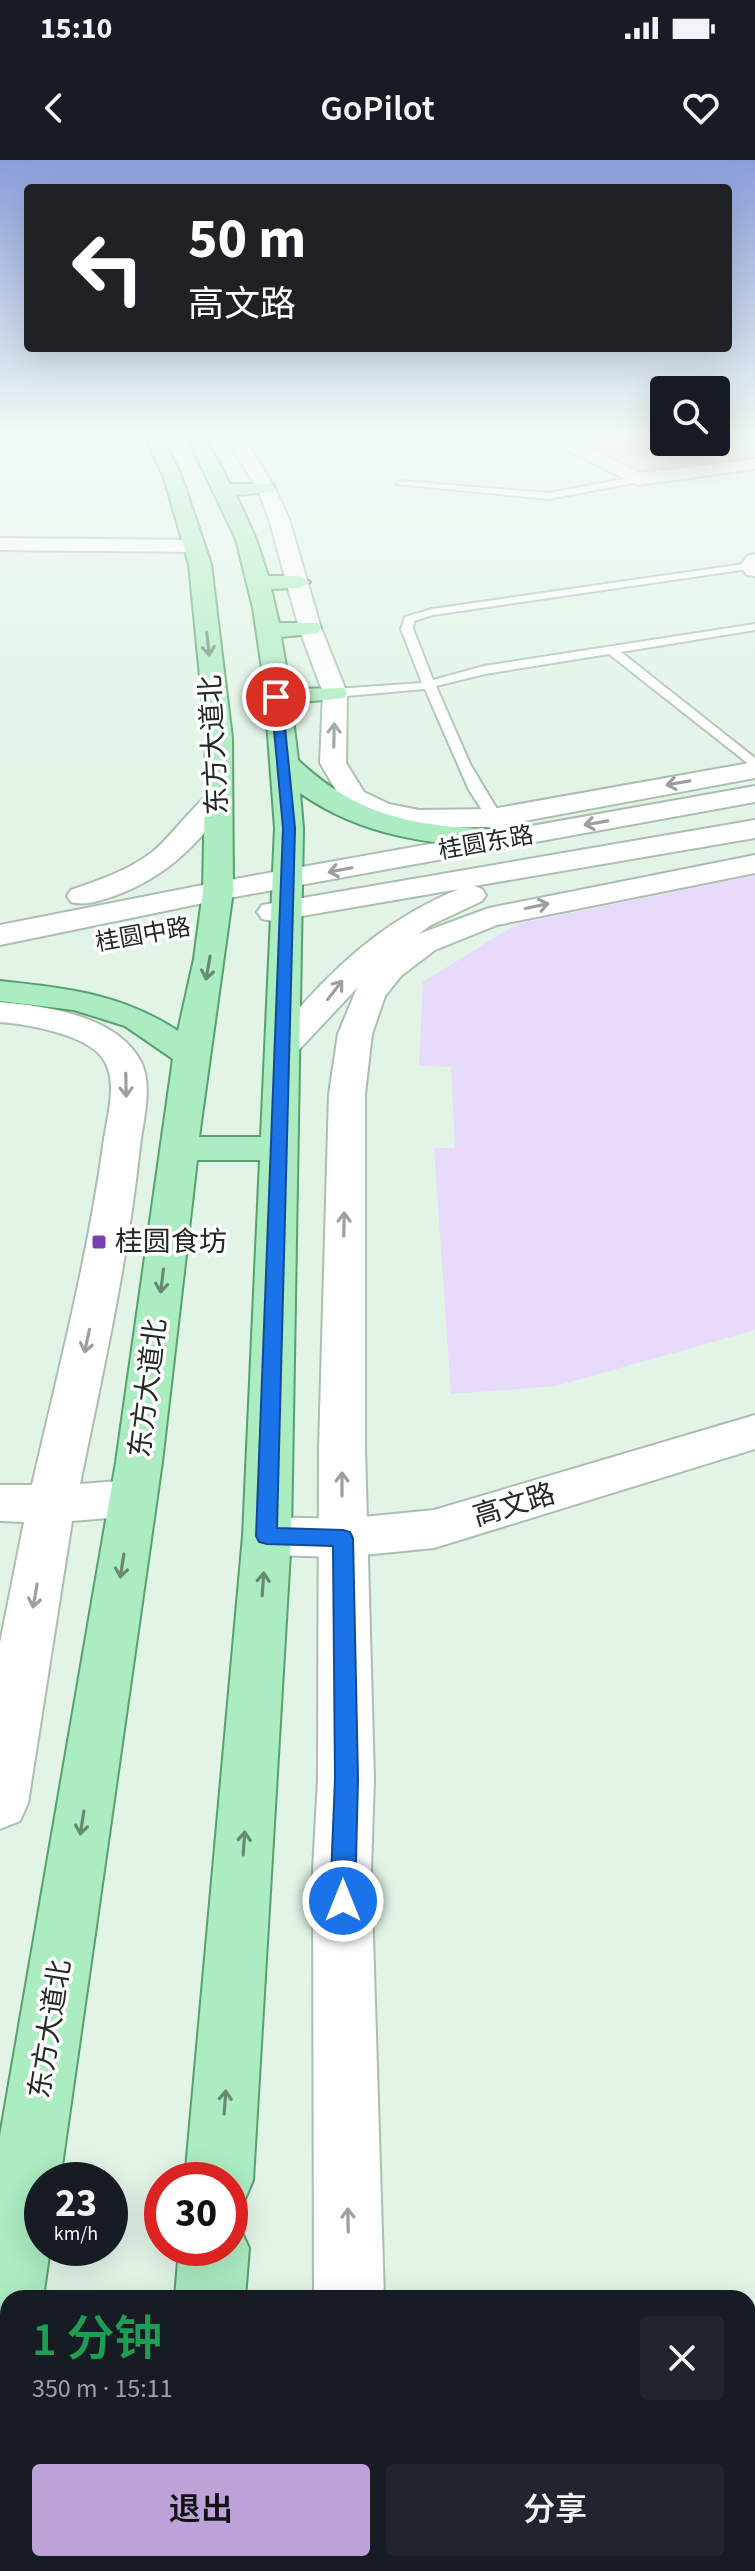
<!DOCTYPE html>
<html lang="zh">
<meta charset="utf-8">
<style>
:root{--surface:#171b24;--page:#20242c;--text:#f1f3f6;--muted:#9ea1a6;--accent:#bca2d9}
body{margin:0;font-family:"Source Sans 3","Noto Sans SC",sans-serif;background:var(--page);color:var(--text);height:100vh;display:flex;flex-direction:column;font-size:30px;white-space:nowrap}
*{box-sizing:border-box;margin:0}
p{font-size:26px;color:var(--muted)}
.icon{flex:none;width:44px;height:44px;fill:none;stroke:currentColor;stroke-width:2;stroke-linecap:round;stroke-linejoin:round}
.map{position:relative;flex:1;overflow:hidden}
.drawer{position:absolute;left:0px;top:2130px;width:756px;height:282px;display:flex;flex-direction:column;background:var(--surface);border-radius:24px 24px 0 0;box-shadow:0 8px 32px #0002}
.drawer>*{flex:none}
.hud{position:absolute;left:24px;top:24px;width:708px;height:168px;border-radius:8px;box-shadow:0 8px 32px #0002;background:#202124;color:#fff;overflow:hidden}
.buttons{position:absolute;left:650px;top:216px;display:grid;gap:16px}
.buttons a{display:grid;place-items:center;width:80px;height:80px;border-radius:8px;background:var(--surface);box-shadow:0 8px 32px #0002;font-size:40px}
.speed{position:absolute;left:24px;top:2002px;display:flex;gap:16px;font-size:40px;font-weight:700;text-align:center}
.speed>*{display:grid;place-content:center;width:104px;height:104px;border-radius:50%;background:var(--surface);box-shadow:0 8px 32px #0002;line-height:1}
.speed small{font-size:20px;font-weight:400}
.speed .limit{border:12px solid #d22;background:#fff;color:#111}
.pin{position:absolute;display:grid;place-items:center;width:68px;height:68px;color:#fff;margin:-34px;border:4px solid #fff;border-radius:50%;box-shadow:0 2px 8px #0007}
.me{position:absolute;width:88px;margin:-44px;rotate:0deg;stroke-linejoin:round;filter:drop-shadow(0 0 6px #0008)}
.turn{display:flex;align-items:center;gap:28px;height:168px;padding:0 32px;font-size:36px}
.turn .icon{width:104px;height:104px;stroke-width:2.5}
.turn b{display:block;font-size:56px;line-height:68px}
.round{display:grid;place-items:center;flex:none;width:84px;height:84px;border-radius:8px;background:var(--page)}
.head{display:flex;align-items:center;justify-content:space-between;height:136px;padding:0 32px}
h1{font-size:48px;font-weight:600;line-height:60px;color:#1e9e55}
.primary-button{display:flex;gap:16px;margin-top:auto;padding:16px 32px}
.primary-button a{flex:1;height:92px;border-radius:8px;background:var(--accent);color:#111;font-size:32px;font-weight:600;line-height:92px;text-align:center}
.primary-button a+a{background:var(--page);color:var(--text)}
.status{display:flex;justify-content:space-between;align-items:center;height:56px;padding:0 40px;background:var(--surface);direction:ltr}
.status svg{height:22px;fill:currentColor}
header{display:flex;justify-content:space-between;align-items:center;height:104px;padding:0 32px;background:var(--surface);font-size:36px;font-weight:600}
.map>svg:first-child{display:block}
.green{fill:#e7dafa}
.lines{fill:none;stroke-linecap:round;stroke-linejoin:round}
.service-casing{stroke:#acbeb0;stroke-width:4}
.minor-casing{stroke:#acbeb0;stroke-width:4}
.tertiary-casing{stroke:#acbeb0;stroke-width:4}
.secondary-casing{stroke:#acbeb0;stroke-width:4}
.primary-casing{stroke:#57a06f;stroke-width:4}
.service{fill:#fff;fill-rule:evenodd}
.minor{fill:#fff;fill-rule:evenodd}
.tertiary{fill:#fff;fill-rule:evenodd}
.secondary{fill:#fff;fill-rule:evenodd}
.primary{fill:#abecc1;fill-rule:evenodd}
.oneway{stroke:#668b72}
.oneway2{stroke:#9c9f9c}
.route{fill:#1a73e8;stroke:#114b97;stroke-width:2}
.poi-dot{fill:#7b3fb5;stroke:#fff;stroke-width:3}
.labels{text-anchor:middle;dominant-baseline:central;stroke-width:7;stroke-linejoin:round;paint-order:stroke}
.far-street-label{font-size:24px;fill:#222a24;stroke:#fff}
.street-label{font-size:28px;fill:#222a24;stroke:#fff}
.poi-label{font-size:28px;fill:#222a24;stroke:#fff;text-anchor:start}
</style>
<div class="status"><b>15:10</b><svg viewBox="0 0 49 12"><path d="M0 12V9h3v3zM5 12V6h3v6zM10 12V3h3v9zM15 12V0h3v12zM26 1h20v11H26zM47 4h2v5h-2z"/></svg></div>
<header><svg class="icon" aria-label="back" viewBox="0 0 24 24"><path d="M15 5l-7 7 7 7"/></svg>GoPilot<svg class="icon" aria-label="heart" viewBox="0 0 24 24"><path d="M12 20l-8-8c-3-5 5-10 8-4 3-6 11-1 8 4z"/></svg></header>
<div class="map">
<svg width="755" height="2411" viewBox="0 0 755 2411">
<rect width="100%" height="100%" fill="#e1f4e6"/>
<path class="green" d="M664,275V282H716V279L755,285V300L643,316L565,279Z
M755,715V1170L556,1226L451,1234L434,988H455L451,907L419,906L423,822L517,764Z"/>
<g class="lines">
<defs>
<path id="service" d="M640,316L643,321L549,339L396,324L401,321L549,333Z
M751,403L755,404V408L433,455L414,461L413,469L433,520L484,506L755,464V470L621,492L755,598V609L609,494L485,514L436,526L470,604L515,679L508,683L503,682L469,630L425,529L335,537L329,533L335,529L422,523L401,469L405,457L432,449Z"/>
<path id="minor" d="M224,275H242L275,328L289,359L321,468L347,533L346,603L364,632L389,644L419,650L492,649L755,602V618L492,667L419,668L371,657L344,644L320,603L323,533L299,468L269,359L257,328Z
M538,275H561L640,313L755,299V309L637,325Z
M716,275L755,278V288L716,281Z
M0,378L195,380L205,386L195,392L0,390Z
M755,394V416L747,415L740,406L748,396Z
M755,695V713L497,765L435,790L401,816L385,836L372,874L365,934V1288L374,1619L371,1710L384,2138H314L313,1710L318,1619L319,1288L329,934L338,874L357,828L377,802L413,776L489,748Z
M0,842C46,846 118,856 141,902C153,926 143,961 140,986C128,1100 103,1211 80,1324L133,1320L150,1325L157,1338L150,1351L133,1356L72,1361L28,1643L20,1661L0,1669V1483L24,1362L0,1361V1325H32C58,1212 87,1101 103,986C106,961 118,925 105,902C92,875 27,864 0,862Z
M314,2404H392L393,2411H315Z"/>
<path id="tertiary" d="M755,1255V1289L434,1388L343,1397L267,1395L250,1390L243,1376L250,1362L267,1357L343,1359L434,1350Z"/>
<path id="secondary" d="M755,626V642L218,740L0,785V765L218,722Z
M218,629L228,631L232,637C201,682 167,717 114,736C99,741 86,746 71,742L67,736L71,730C99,720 127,711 151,693C170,679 202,633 218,629Z
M755,660V678L474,726L482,729L486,735L482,741L431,765L385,798L295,894L283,897L271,894L266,887C276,872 290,859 302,845C348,794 395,755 459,729L273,761L262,759L257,752L262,745Z"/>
<path id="primary" d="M144,275H162L182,318L211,404L232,578L233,731L199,977H261L275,668L264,522L253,448L236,379L186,275H204L230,324H273L275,328L273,332L236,335L256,379L268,416H299L310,422L299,428L271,429L279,463H318L321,468L318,473L281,477L290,529L344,528L347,533L344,538L291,543L298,600C362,661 423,667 508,670L518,673L522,679L518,685L508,688C433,685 363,677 300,633L303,668L291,1376L253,2020L243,2044L230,2049V2020H185L243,1376L260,1000H197L162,1302L60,2020H42V2088H50L43,2138H8V2218L0,2221V1976L116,1302L173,899L125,866L74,850L0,841V821C66,828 122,834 178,871L194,799L203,731L206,578L189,404L164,318Z
M230,2060L238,2064L249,2088L245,2138H175L179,2088H230Z
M152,2404H230L229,2411H151Z"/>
</defs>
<use href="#service" class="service-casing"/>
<use href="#minor" class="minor-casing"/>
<use href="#tertiary" class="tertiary-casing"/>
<use href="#secondary" class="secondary-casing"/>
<use href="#primary" class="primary-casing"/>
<use href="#service" class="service"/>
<use href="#minor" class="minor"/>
<use href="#tertiary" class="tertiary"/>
<use href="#secondary" class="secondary"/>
<use href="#primary" class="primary"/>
</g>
<defs><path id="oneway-shaft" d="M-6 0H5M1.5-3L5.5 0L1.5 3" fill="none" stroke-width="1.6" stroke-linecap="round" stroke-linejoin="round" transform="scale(2)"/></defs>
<g class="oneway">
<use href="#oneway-shaft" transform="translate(208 484) rotate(84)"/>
<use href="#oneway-shaft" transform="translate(208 808) rotate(100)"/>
<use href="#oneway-shaft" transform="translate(162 1121) rotate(97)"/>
<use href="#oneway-shaft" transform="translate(122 1406) rotate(99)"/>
<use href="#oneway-shaft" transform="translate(263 1424) rotate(-86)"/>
<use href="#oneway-shaft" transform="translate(82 1663) rotate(99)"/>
<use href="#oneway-shaft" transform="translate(244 1683) rotate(-86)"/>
<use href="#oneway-shaft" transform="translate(225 1942) rotate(-86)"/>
</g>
<g class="oneway2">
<use href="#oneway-shaft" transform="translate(334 575) rotate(-89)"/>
<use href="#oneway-shaft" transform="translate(678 623) rotate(170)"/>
<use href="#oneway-shaft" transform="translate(596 663) rotate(170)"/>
<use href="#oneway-shaft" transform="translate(340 710) rotate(169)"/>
<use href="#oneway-shaft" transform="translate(537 746) rotate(-12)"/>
<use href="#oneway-shaft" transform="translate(335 830) rotate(-52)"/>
<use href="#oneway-shaft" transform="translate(126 925) rotate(89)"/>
<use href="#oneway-shaft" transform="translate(344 1064) rotate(-89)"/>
<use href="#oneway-shaft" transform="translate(87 1181) rotate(102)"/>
<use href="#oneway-shaft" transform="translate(342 1324) rotate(-90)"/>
<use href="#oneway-shaft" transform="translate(35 1436) rotate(100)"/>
<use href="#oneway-shaft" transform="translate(348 2060) rotate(-91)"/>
</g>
<linearGradient id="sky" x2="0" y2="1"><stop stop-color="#8a9eda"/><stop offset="0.45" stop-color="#f2faf4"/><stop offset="1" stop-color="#f2faf4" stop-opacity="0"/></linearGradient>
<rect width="755" height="612" fill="url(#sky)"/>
<path class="route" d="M276,534L282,537L295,668L277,1368L343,1370L350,1372L353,1378L358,1619L355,1741L351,1749L343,1752L334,1749L330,1741L335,1619L333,1386L267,1384L259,1382L256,1376L283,668L271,537Z"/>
<rect class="poi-dot" x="91" y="1074" width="16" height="16" rx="4"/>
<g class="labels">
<g class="far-street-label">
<text transform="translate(486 683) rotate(-10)">桂圆东路</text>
<text transform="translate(143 775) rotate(-10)">桂圆中路</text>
</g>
<g class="street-label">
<text transform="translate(214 585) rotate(-93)">东方大道北</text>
<text transform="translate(148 1228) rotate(-83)">东方大道北</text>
<text transform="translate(514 1345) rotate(-17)">高文路</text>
<text transform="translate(50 1869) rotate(-81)">东方大道北</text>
</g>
<g class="poi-label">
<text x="115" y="1082">桂圆食坊</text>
</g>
</g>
</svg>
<div class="buttons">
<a><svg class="icon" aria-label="search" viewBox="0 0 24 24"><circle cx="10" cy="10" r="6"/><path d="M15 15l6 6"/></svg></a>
</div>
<div class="speed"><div>23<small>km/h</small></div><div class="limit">30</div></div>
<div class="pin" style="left:276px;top:537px;background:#d93025"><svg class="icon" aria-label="arrive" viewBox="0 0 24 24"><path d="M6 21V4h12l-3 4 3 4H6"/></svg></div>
<svg class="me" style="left:343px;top:1741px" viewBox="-20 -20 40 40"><circle r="17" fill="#1a73e8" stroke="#fff" stroke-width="3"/><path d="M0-11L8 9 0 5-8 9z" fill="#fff"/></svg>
<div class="hud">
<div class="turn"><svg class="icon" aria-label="left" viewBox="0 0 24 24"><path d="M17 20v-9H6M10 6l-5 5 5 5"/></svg><div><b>50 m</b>高文路</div></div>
</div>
<section class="drawer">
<div class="head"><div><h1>1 分钟</h1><p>350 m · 15:11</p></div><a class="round"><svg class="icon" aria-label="close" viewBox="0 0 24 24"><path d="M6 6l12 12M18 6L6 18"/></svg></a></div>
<div class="primary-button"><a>退出</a><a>分享</a></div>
</section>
</div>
